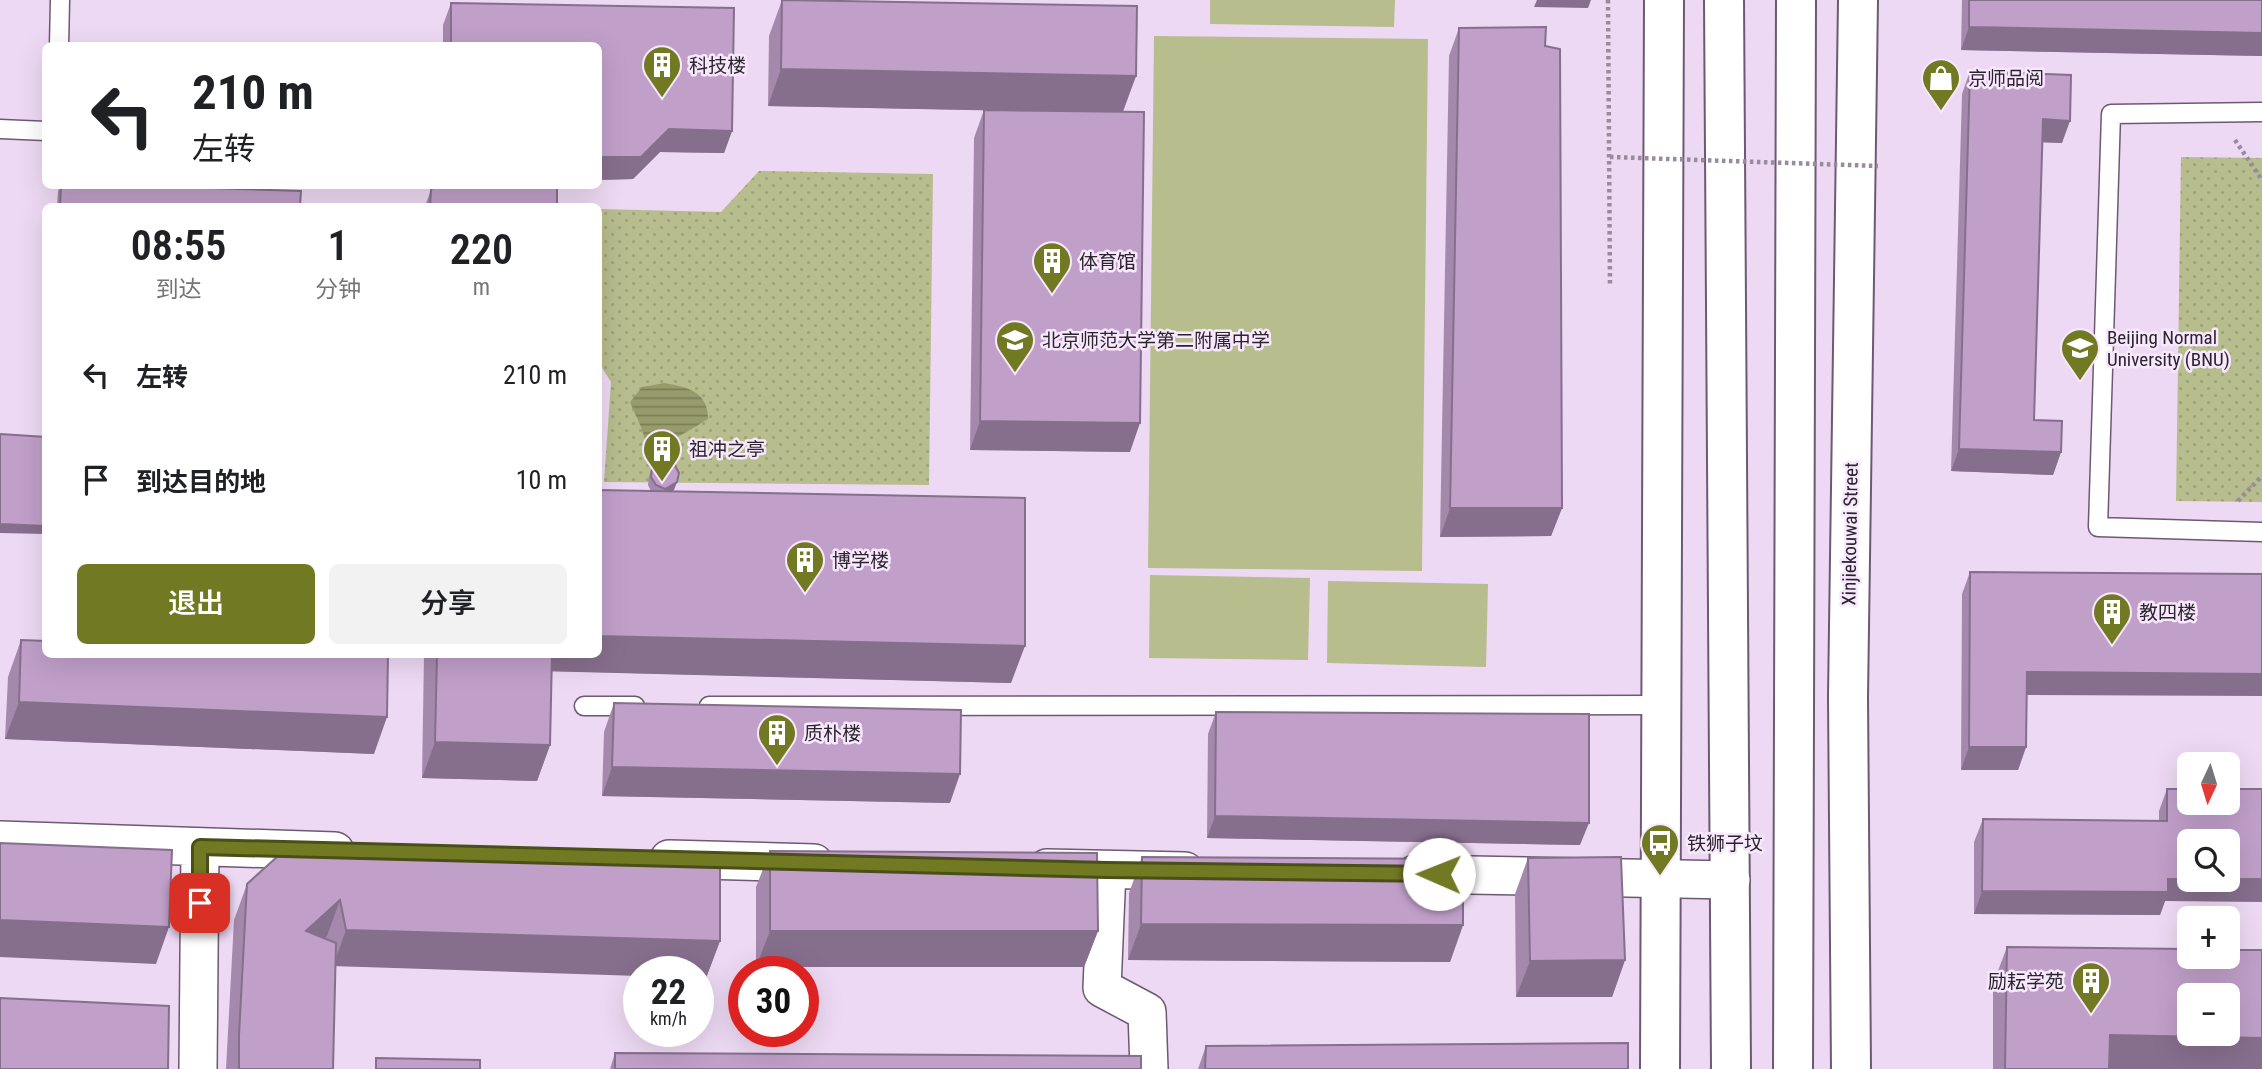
<!DOCTYPE html>
<html lang="zh">
<meta charset="utf-8">
<style>
:root{--surface:#fff;--page:#f2f2f2;--text:#202124;--muted:#757577;--accent:#727923}
body{margin:0;font-family:"Roboto Condensed","Noto Sans SC",sans-serif;background:var(--page);color:var(--text);height:100vh;display:flex;flex-direction:column;font-size:26px;white-space:nowrap}
*{box-sizing:border-box;margin:0}
p{font-size:23px;color:var(--muted)}
.icon{flex:none;width:38px;height:38px;fill:none;stroke:currentColor;stroke-width:2;stroke-linecap:round;stroke-linejoin:round}
.map{position:relative;flex:1;overflow:hidden}
.sheet{position:absolute;left:42px;top:203px;width:560px;height:455px;display:flex;flex-direction:column;background:var(--surface);border-radius:10px;box-shadow:0 7px 28px #0002}
.sheet>*{flex:none}
.guide{position:absolute;left:42px;top:42px;width:560px;height:147px;border-radius:10px;box-shadow:0 7px 28px #0002;background:#fff;color:var(--text);overflow:hidden}
.needle{width:46px;rotate:184deg}
.tools{position:absolute;left:2177px;top:752px;display:grid;gap:14px}
.tools a{display:grid;place-items:center;width:63px;height:63px;border-radius:10px;background:var(--surface);box-shadow:0 7px 28px #0002;font-size:35px}
.speed{position:absolute;left:623px;top:956px;display:flex;gap:14px;font-size:35px;font-weight:700;text-align:center}
.speed>*{display:grid;place-content:center;width:91px;height:91px;border-radius:50%;background:var(--surface);box-shadow:0 7px 28px #0002;line-height:1}
.speed small{font-size:18px;font-weight:400}
.speed .limit{border:10px solid #d22;background:#fff;color:#111}
.pin{position:absolute;display:grid;place-items:center;width:60px;height:60px;color:#fff;margin:-30px;border-radius:14px;box-shadow:0 4px 10px #0006}
.me{position:absolute;width:77px;margin:-38px;rotate:271deg;stroke-linejoin:round;filter:drop-shadow(0 0 5px #0008)}
.turn{display:flex;align-items:center;gap:24px;height:147px;padding:0 35px;font-size:32px}
.turn .icon{width:91px;height:91px;stroke-width:2.5}
.turn b{display:block;font-size:49px;line-height:60px}
.eta{display:flex;justify-content:space-evenly;align-items:center;height:119px;text-align:center}
.eta b{font-size:42px;font-weight:600;line-height:49px}
.primary-button{display:flex;gap:14px;margin-top:auto;padding:14px 35px}
.primary-button a{flex:1;height:80px;border-radius:10px;background:var(--accent);color:#fff;font-size:28px;font-weight:600;line-height:80px;text-align:center}
.primary-button a+a{background:var(--page);color:var(--text)}
ul{padding:0;list-style:none}
li{display:flex;align-items:center;gap:21px;height:105px;padding:0 35px}
li div{flex:1}
li b{display:block;font-size:26px}
li em{font-style:normal}
.map>svg:first-child{display:block}
.park{fill:url(#park-dots)}
.pitch{fill:#b7bd8d}
.water{fill:url(#water-rules)}
.lines{fill:none;stroke-linecap:round;stroke-linejoin:round}
.lane-casing{stroke:#6c5a71;stroke-width:21}
.street-casing{stroke:#6c5a71;stroke-width:40}
.secondary-casing{stroke:#6c5a71;stroke-width:42}
.primary-casing{stroke:#6c5a71;stroke-width:42}
.path{stroke:#998b9d;stroke-width:4.5;stroke-dasharray:3.5 3.5;stroke-linecap:butt}
.lane{stroke:#fff;stroke-width:18}
.street{stroke:#fff;stroke-width:37}
.secondary{stroke:#fff;stroke-width:38}
.primary{stroke:#fff;stroke-width:38}
.path-bridge{stroke:#998b9d;stroke-width:4.5;stroke-dasharray:3.5 3.5;stroke-linecap:butt}
.wall{fill:#a589ad}
.shaded-wall{fill:#866f8d}
.building{fill:#c09fc9;stroke:#866f8d;stroke-width:2;fill-rule:evenodd}
.route-casing{stroke:#4a4f17;stroke-width:18}
.route{stroke:#727923;stroke-width:12}
.labels{text-anchor:middle;dominant-baseline:central;stroke-width:5;stroke-linejoin:round;paint-order:stroke}
.poi-label{font-size:19px;fill:#2b242d;stroke:#f8e8fd;text-anchor:start}
.street-label{font-size:19px;fill:#2b242d;stroke:#f8e8fd}
</style>
<div class="map">
<svg width="2262" height="1069" viewBox="0 0 2262 1069">
<defs>
<pattern id="park-dots" width="8" height="8" patternUnits="userSpaceOnUse" patternTransform="scale(1.75)"><rect width="8" height="8" fill="#b7bd8d"/><path d="M2 2h.1M6 6h.1" fill="none" stroke="#9ea27a" stroke-width="1.8" stroke-linecap="round"/></pattern>
<pattern id="water-rules" width="6" height="5" patternUnits="userSpaceOnUse" patternTransform="scale(1.75)"><rect width="6" height="5" fill="#979c6a"/><path d="M0 2.5h6" fill="none" stroke="#7b7f58"/></pattern>
</defs>
<rect width="100%" height="100%" fill="#edd9f3"/>
<path class="park" d="M2181,157L2262,158V502L2176,501Z
M759,171L933,174L929,485L604,482L611,382L599,363V209L721,212Z"/>
<path class="pitch" d="M1210,0H1395L1394,27L1210,24Z
M1154,36L1428,39L1422,571L1148,568Z
M1150,575L1310,578L1308,660L1149,658Z
M1328,581L1488,584L1486,667L1327,663Z"/>
<path class="water" d="M664,383C687,387 708,391 708,419C689,430 669,447 645,440C642,426 635,415 630,402L642,387Z"/>
<g class="lines">
<defs>
<path id="lane" d="M59,46L60,0
M2262,112L2111,114L2098,527L2262,532
M0,129L46,131
M584,706H635
M709,706L1661,705"/>
<path id="street" d="M0,840L335,851
M669,859L814,863
M1047,868L1185,871
M1107,870L1102,988L1147,1012L1149,1069
M1415,874L1731,880
M198,1069L200,847"/>
<path id="secondary" d="M1660,1069L1664,0
M1851,1069L1848,697L1858,0"/>
<path id="primary" d="M1724,0L1731,1069
M1793,1069L1796,0"/>
</defs>
<use href="#lane" class="lane-casing"/>
<use href="#street" class="street-casing"/>
<use href="#secondary" class="secondary-casing"/>
<use href="#primary" class="primary-casing"/>
<path class="path" d="M1608,0L1610,287
M2235,140L2262,180
M2238,501L2262,476"/>
<use href="#lane" class="lane"/>
<use href="#street" class="street"/>
<use href="#secondary" class="secondary"/>
<use href="#primary" class="primary"/>
<path class="path-bridge" d="M1610,157L1878,166"/>
</g>
<path class="wall" d="M782,0L1136,76L1123,112L1130,452L970,450L974,138L984,110L1034,111L768,106L769,36Z
M1962,0H2262V56L1961,50Z
M451,3L734,8L732,131L724,153L660,152L633,179L598,180V46H443V25Z
M1459,28L1545,46L1562,508L1551,536L1440,537L1449,56Z
M1970,71L2062,143L2042,142L2034,420L2061,452L2053,475L1951,471L1962,94Z
M60,186H151L300,206H57L58,191Z
M431,190L557,206H425Z
M652,468L674,490L672,491L1011,683L551,671L550,745L537,781L422,778L424,654H598L651,491L648,485L649,476Z
M1970,572L2027,695L2026,747L2018,770H1961L1962,594Z
M21,640L374,754L5,739L8,677Z
M614,703L950,803L602,796L604,732Z
M1216,712L1580,845L1207,838L1208,734Z
M2167,789L2165,901L2160,915L1974,914V842L1983,819L2159,821V811Z
M770,851L1098,931L1084,967H756V887Z
M1142,857L1463,925L1450,962L1128,960L1129,893Z
M1528,858L1625,960L1612,997H1516L1515,894Z
M247,884L720,941L706,978L698,977V971L335,966L333,1069H226L234,920Z
M2007,947L2262,1069H1993V984Z
M1206,1046L1628,1069H1198Z
M615,1053L1141,1069H610Z"/>
<path class="shaded-wall" d="M1537,0H1591L1588,8L1534,7Z
M1969,27L2262,33V56L1961,50Z
M781,69L1136,76L1122,113L768,106Z
M2043,119L2070,121L2062,143L2034,142Z
M669,129L732,131L724,153L660,152L633,179L598,180V157Z
M980,421L1140,423L1130,452L970,450Z
M1959,449L2061,452L2053,475L1951,471Z
M677,482L674,490L662,497L665,489Z
M1450,508H1562L1551,536L1440,537Z
M0,524L46,526V534L0,533Z
M598,636L1025,646L1011,683L539,671L545,654H598Z
M2027,672L2262,674V696L2019,695Z
M19,702L387,717L374,754L5,739Z
M435,742L550,745L537,781L422,778Z
M1969,747H2026L2018,770H1961Z
M612,767L960,774L950,803L602,796Z
M1215,816L1589,823L1580,845L1207,838Z
M2168,879H2189V880L2262,879V902L2165,901L2160,915L1974,914L1982,891Z
M340,900L327,936L293,968L306,931Z
M0,920L169,927L156,964L0,957Z
M1141,924L1463,925L1450,962L1128,960Z
M346,930L720,941L706,978L698,977V971H639V976L333,966Z
M770,931H1098L1084,967H756Z
M1625,960L1612,997H1516L1530,961Z
M2110,1035L2262,1038V1069H2098Z"/>
<path class="building" d="M782,0L1137,6L1136,76L781,69Z
M1969,0H2262V33L1969,27Z
M451,3L734,8L732,131L669,129L641,157H598V46H451Z
M1546,27L1545,46L1560,49L1562,508H1450L1459,28Z
M1970,71L2071,75L2070,121L2043,119L2034,420L2062,421L2061,452L1959,449Z
M984,110L1144,112L1140,423L980,421Z
M61,186H151L301,191L300,206H60Z
M434,186H557V206H430L431,190Z
M0,434L46,437V526L0,524Z
M668,460L673,462L679,473L677,482L665,489L656,485L651,477L652,468L658,461Z
M598,490L1025,498V646L598,636Z
M1970,572L2262,574V674L2027,672L2026,747H1969Z
M21,640L46,641V654H388L387,717L19,702Z
M437,654H552L550,745L435,742Z
M614,703L961,710L960,774L612,767Z
M1216,712L1589,714V823L1215,816Z
M2167,789H2189V803H2228V789H2262V879H2228V842H2189V879H2168V892L1982,891L1983,819L2167,821Z
M0,843L172,850L169,927L0,920Z
M288,847L720,856V941L346,930L340,900L306,931L336,943L333,1069H239V1035L247,884Z
M770,851L1097,853L1098,931H770Z
M1142,857L1463,859V925L1141,924Z
M1621,857L1625,960L1530,961L1528,858Z
M2007,947L2189,949V957H2228V950H2262V1038L2110,1035L2109,1069H2005ZM2189,996H2228V1034H2189Z
M0,998L169,1006L168,1069H0Z
M1628,1043V1069H1205L1206,1046Z
M615,1053L1141,1056V1069H615Z
M376,1058L480,1060V1069H376Z"/>
<g class="lines">
<defs>
<path id="route" d="M200,903V847L1107,870L1439,874"/>
</defs>
<use href="#route" class="route-casing"/>
<use href="#route" class="route"/>
</g>
<defs>
<symbol id="building-pin" viewBox="-11 -11 22 30"><path d="M0 17L-7.5 6A9.5 9.5 0 1 1 7.5 6Z" fill="#727923" stroke="#f8e8fd"/><path d="M-4-6H4V6H1V3H-1V6H-4ZM-2.5-4.3h1.7v1.8h-1.7ZM.8-4.3h1.7v1.8H.8ZM-2.5-1h1.7V.8h-1.7ZM.8-1h1.7V.8H.8Z" fill="#fff"/></symbol>
<symbol id="shop-pin" viewBox="-11 -11 22 30"><path d="M0 17L-7.5 6A9.5 9.5 0 1 1 7.5 6Z" fill="#727923" stroke="#f8e8fd"/><path d="M-5-2.5h2.3a2.7 3.5 0 0 1 5.4 0H5L5.5 6h-11ZM-1.5-2.5h3a1.5 2.3 0 0 0-3 0Z" fill="#fff"/></symbol>
<symbol id="school-pin" viewBox="-11 -11 22 30"><path d="M0 17L-7.5 6A9.5 9.5 0 1 1 7.5 6Z" fill="#727923" stroke="#f8e8fd"/><path d="M0-5L7-2L0 1L-7-2ZM-4 1L0 2.5L4 1V4Q0 6-4 4Z" fill="#fff"/></symbol>
<symbol id="university-pin" viewBox="-11 -11 22 30"><path d="M0 17L-7.5 6A9.5 9.5 0 1 1 7.5 6Z" fill="#727923" stroke="#f8e8fd"/><path d="M0-5L7-2L0 1L-7-2ZM-4 1L0 2.5L4 1V4Q0 6-4 4Z" fill="#fff"/></symbol>
<symbol id="bus-pin" viewBox="-11 -11 22 30"><path d="M0 17L-7.5 6A9.5 9.5 0 1 1 7.5 6Z" fill="#727923" stroke="#f8e8fd"/><path d="M-5-6H5V4H4V6H2V4H-2V6H-4V4H-5ZM-3.5-4V0h7V-4ZM-3.5 1.2v1.5H-2V1.2ZM2 1.2v1.5H3.5V1.2Z" fill="#fff"/></symbol>
</defs>
<g fill-rule="evenodd">
<use href="#building-pin" x="640" y="43" width="44" height="60"/>
<use href="#shop-pin" x="1919" y="56" width="44" height="60"/>
<use href="#building-pin" x="1030" y="239" width="44" height="60"/>
<use href="#school-pin" x="993" y="318" width="44" height="60"/>
<use href="#university-pin" x="2058" y="326" width="44" height="60"/>
<use href="#building-pin" x="640" y="427" width="44" height="60"/>
<use href="#building-pin" x="783" y="538" width="44" height="60"/>
<use href="#building-pin" x="2090" y="590" width="44" height="60"/>
<use href="#building-pin" x="755" y="711" width="44" height="60"/>
<use href="#bus-pin" x="1638" y="821" width="44" height="60"/>
<use href="#building-pin" x="2069" y="959" width="44" height="60"/>
</g>
<g class="labels">
<g class="poi-label">
<text x="689" y="65">科技楼</text>
<text x="1968" y="78">京师品阅</text>
<text x="1079" y="261">体育馆</text>
<text x="2107" y="337">Beijing Normal<tspan x="2107" dy="22">University (BNU)</tspan></text>
<text x="1042" y="340">北京师范大学第二附属中学</text>
<text x="689" y="449">祖冲之亭</text>
<text x="832" y="560">博学楼</text>
<text x="2139" y="612">教四楼</text>
<text x="804" y="733">质朴楼</text>
<text x="1687" y="843">铁狮子坟</text>
<text x="2064" y="981" text-anchor="end">励耘学苑</text>
</g>
<g class="street-label">
<text transform="translate(1850 534) rotate(-89)">Xinjiekouwai Street</text>
</g>
</g>
</svg>
<div class="tools">
<a><svg class="needle" viewBox="-14 -14 28 28"><path d="M0-13l5 13h-10z" fill="#e53935"/><path d="M0 13l5-13h-10z" fill="#757577"/></svg></a>
<a><svg class="icon" aria-label="search" viewBox="0 0 24 24"><circle cx="10" cy="10" r="6"/><path d="M15 15l6 6"/></svg></a>
<a>+</a>
<a>−</a>
</div>
<div class="speed"><div>22<small>km/h</small></div><div class="limit">30</div></div>
<div class="pin" style="left:200px;top:903px;background:#d93025"><svg class="icon" aria-label="arrive" viewBox="0 0 24 24"><path d="M6 21V4h12l-3 4 3 4H6"/></svg></div>
<svg class="me" style="left:1439px;top:874px" viewBox="-20 -20 40 40"><circle r="19" fill="#fff"/><path d="M0-13L10 11 0 6-10 11z" fill="#727923"/></svg>
<div class="guide">
<div class="turn"><svg class="icon" aria-label="left" viewBox="0 0 24 24"><path d="M17 20v-9H6M10 6l-5 5 5 5"/></svg><div><b>210 m</b>左转</div></div>
</div>
<section class="sheet">
<div class="eta">
<div><b>08:55</b><p>到达</p></div>
<div><b>1</b><p>分钟</p></div>
<div><b>220</b><p>m</p></div>
</div>
<ul>
<li><svg class="icon" aria-label="left" viewBox="0 0 24 24"><path d="M17 20v-9H6M10 6l-5 5 5 5"/></svg><div><b>左转</b></div><em>210 m</em></li>
<li><svg class="icon" aria-label="arrive" viewBox="0 0 24 24"><path d="M6 21V4h12l-3 4 3 4H6"/></svg><div><b>到达目的地</b></div><em>10 m</em></li>
</ul>
<div class="primary-button"><a>退出</a><a>分享</a></div>
</section>
</div>
